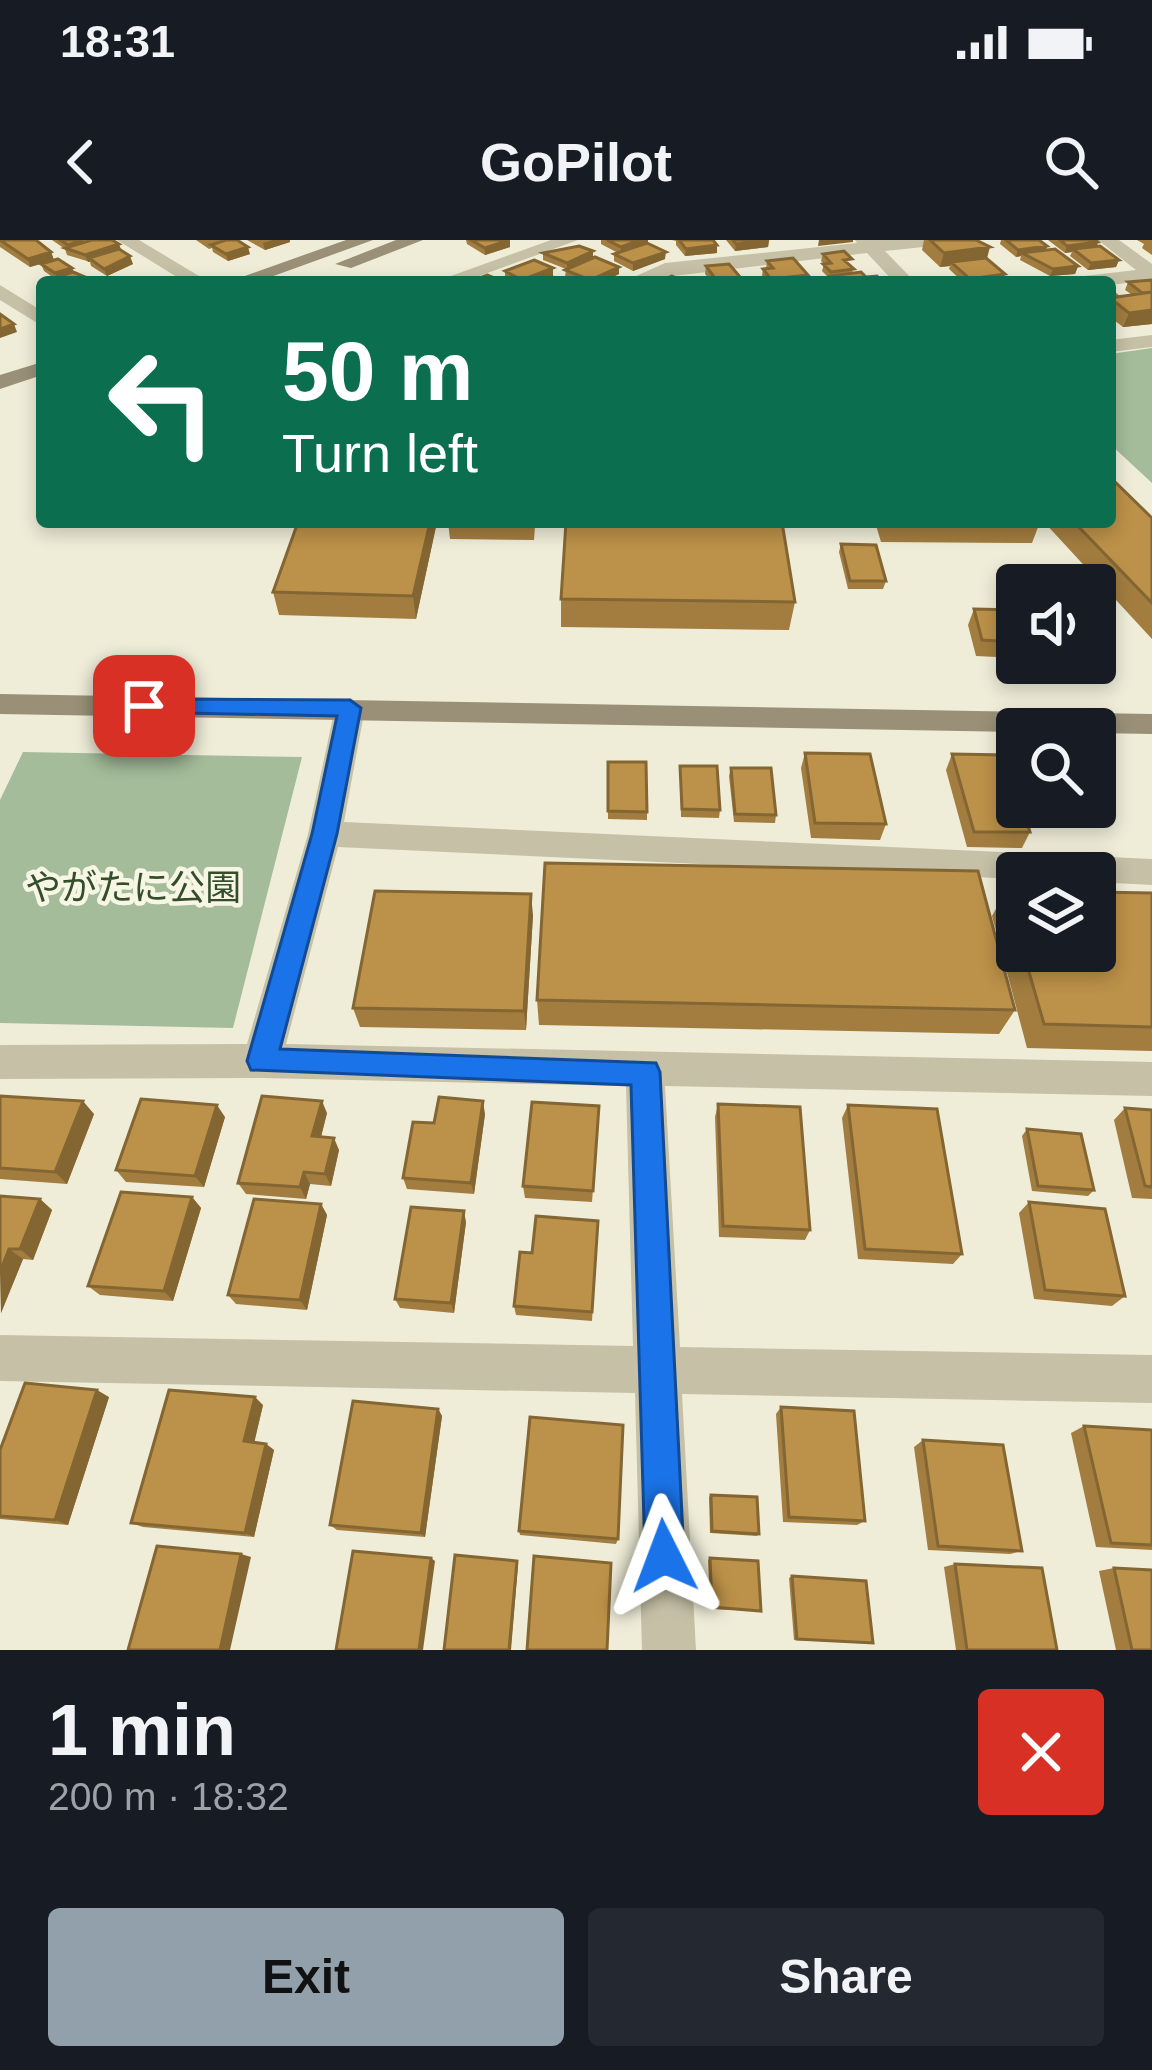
<!DOCTYPE html>
<meta charset="utf-8">
<style>
:root{--surface:#171b24;--page:#242831;--text:#f1f3f6;--muted:#9ea1a6;--accent:#92a0ab}
body{margin:0;font-family:Helvetica,"Noto Sans JP",sans-serif;background:var(--page);color:var(--text);height:100vh;display:flex;flex-direction:column;font-size:45px;white-space:nowrap}
*{box-sizing:border-box;margin:0}
p{font-size:39px;color:var(--muted)}
.icon{flex:none;width:66px;height:66px;fill:none;stroke:currentColor;stroke-width:2;stroke-linecap:round;stroke-linejoin:round}
.map{position:relative;height:1410px;overflow:hidden}
.details{display:flex;flex-direction:column;background:var(--surface);flex:1}
.details>*{flex:none}
.hud{position:absolute;left:36px;top:36px;width:1080px;height:252px;border-radius:12px;box-shadow:0 6px 18px #0003;background:#0b6e4f;color:#fff;overflow:hidden}
.fabs{position:absolute;left:996px;top:324px;display:grid;gap:24px}
.fabs a{display:grid;place-items:center;width:120px;height:120px;border-radius:12px;background:var(--surface);box-shadow:0 6px 18px #0003;font-size:60px}
.pin{position:absolute;display:grid;place-items:center;width:102px;height:102px;color:#fff;margin:-51px;border-radius:24px;box-shadow:0 6px 18px #0006}
.me{position:absolute;width:132px;margin:-66px;rotate:357deg;stroke-linejoin:round;filter:drop-shadow(0 0 9px #0008)}
.turn{display:flex;align-items:center;gap:42px;height:252px;padding:0 48px;font-size:54px}
.turn .icon{width:156px;height:156px;stroke-width:2.5}
.turn b{display:block;font-size:84px;line-height:102px}
.round{display:grid;place-items:center;flex:none;width:126px;height:126px;border-radius:12px;background:var(--page)}
.head{display:flex;align-items:center;justify-content:space-between;height:204px;padding:0 48px}
h1{font-size:72px;font-weight:800;line-height:90px}
.primary-button{display:flex;gap:24px;margin-top:auto;padding:24px 48px}
.primary-button a{flex:1;height:138px;border-radius:12px;background:var(--accent);color:#111;font-size:48px;font-weight:800;line-height:138px;text-align:center}
.primary-button a+a{background:var(--page);color:var(--text)}
.status{display:flex;justify-content:space-between;align-items:center;height:84px;padding:0 60px;background:var(--surface);direction:ltr}
.status svg{height:33px;fill:currentColor}
header{display:flex;justify-content:space-between;align-items:center;height:156px;padding:0 48px;background:var(--surface);font-size:54px;font-weight:800}
.map>svg:first-child{display:block}
.green{fill:#a4bc9a}
.lines{fill:none;stroke-linecap:round;stroke-linejoin:round}
.street{fill:#c5c0a6;fill-rule:evenodd}
.secondary{fill:#999077;fill-rule:evenodd}
.wall{fill:#a27d3f}
.shaded-wall{fill:#846633}
.building{fill:#bc9149;stroke:#846633;stroke-width:3}
.route{fill:#1a73e8;stroke:#114b97;stroke-width:3}
.labels{text-anchor:middle;dominant-baseline:central;stroke-width:9;stroke-linejoin:round;paint-order:stroke}
.park-label{font-size:36px;fill:#344e2c;stroke:#f7f6e4}
</style>
<div class="status"><b>18:31</b><svg viewBox="0 0 49 12"><path d="M0 12V9h3v3zM5 12V6h3v6zM10 12V3h3v9zM15 12V0h3v12zM26 1h20v11H26zM47 4h2v5h-2z"/></svg></div>
<header><svg class="icon" aria-label="back" viewBox="0 0 24 24"><path d="M15 5l-7 7 7 7"/></svg>GoPilot<svg class="icon" aria-label="search" viewBox="0 0 24 24"><circle cx="10" cy="10" r="6"/><path d="M15 15l6 6"/></svg></header>
<div class="map">
<svg width="1152" height="1410" viewBox="0 0 1152 1410">
<rect width="100%" height="100%" fill="#efedd8"/>
<path class="green" d="M1152,108V243L1110,204V114Z
M23,512L302,517L233,788L0,783V560Z"/>
<g class="lines">
<path class="street" d="M117,0H139L209,42H185Z
M551,0H578L463,42H434Z
M855,0H951L942,5L885,11L915,42H894L867,13L623,42L665,23L857,3Z
M1098,0H1119L1152,24V40L1110,45L1074,42L1084,36L1136,30Z
M0,45L42,71V86L0,60Z
M1152,95V107L1110,112V100Z
M350,458L365,468L344,582L1152,619V645L1095,642V633H1017V639L338,607L286,804L1152,822V856L665,846L680,1107L1152,1115V1163L682,1154L696,1410H642L635,1153L0,1141V1095L633,1106L626,846L262,838L0,839V805L247,804L308,594L335,468Z"/>
<path class="secondary" d="M346,0H373L257,42H228Z
M396,0H423L351,28L335,24Z
M42,122V135L0,149V135Z
M0,454L1152,474V494L1095,493V489L1017,492L0,474Z"/>
</g>
<path class="wall" d="M0,0L51,12L54,20L30,27L0,7Z
M52,0H112L133,24L107,36L91,26L90,22L67,15L65,9Z
M196,0H237L250,14L228,21L213,12L212,8L209,9Z
M247,0H290V2L265,10Z
M466,0H510V7L485,15L467,4Z
M601,0H648V3L665,19L633,31L614,21V14L618,13L601,4Z
M672,0H713L717,5V13L685,16L676,5V1Z
M726,0H769L768,7L735,11Z
M924,0H976L1003,42H963L949,29L950,26L940,27L922,10Z
M1001,0H1039L1047,6L1046,10L1078,26L1075,34L1050,36L1020,20L1021,16L1016,17L1000,4Z
M1048,0H1096L1098,2L1097,6L1119,20L1116,27L1088,30L1070,16L1072,12L1065,13Z
M1137,0H1152V15L1142,8L1144,4Z
M543,13L593,18L619,27V34L602,42H577L565,37L566,29L543,20Z
M823,14L851,26L853,33L882,42H829L830,39L822,31L824,24L821,21Z
M767,21L808,35L807,39L815,42H767L762,36L763,29H766Z
M41,24L72,28L74,33L92,42L58,41L44,31Z
M706,26L741,42H712L705,34Z
M505,31L553,36L564,42H512L505,39Z
M1152,40V84L1123,87L1110,77V48L1120,56L1131,54L1125,50L1128,42Z
M1152,278V399L1044,282H1110Z
M298,282H437L416,379L279,375L273,352Z
M448,282H782L795,362L789,390L561,387V359L566,286H535L534,300L450,299Z
M875,282H1040L1032,303L881,302Z
M841,304L886,341L883,349H848L839,312Z
M974,369L1017,370V418L976,416L968,385Z
M805,513L886,584L880,600L811,598L801,528Z
M952,514L1030,592L1022,608L967,607L946,530Z
M608,522L647,572V580L608,579Z
M680,526L720,570L719,578L681,577Z
M731,528L776,575L775,583L734,582L729,536Z
M1006,650L1017,651V711H1095L1152,653V811L1027,808L992,676Z
M533,675L526,790L360,787L353,768Z
M537,760L1015,770L999,794L539,785Z
M0,856L94,874L67,944L0,939Z
M718,864L810,990L805,1000L719,997L715,877Z
M848,865L962,1014L953,1024L858,1019L842,878Z
M599,866L592,962L525,958L523,946Z
M1125,868L1152,870V959L1132,958L1114,880Z
M327,873L321,897L339,910L331,946L310,944L306,959L246,954L238,943Z
M485,874L474,954L407,949L403,938L434,883Z
M225,877L204,947L126,942L116,930Z
M1027,889L1094,950L1088,956L1032,951L1022,896Z
M0,956L40,959L52,970L33,1020L23,1019L1,1073Z
M192,957L201,968L173,1061L100,1055L88,1046Z
M1029,962L1125,1056L1112,1066L1034,1059L1019,973Z
M321,964L327,975L307,1070L236,1064L228,1055Z
M598,981L592,1081L516,1075L514,1066L532,1013Z
M466,982L454,1073L400,1068L395,1059Z
M109,1157L68,1285L0,1279V1210Z
M263,1165L254,1202L266,1204L274,1210L254,1297L143,1287L131,1283Z
M781,1167L865,1281L857,1285L783,1282L776,1174Z
M438,1169L442,1176L425,1297L337,1290L330,1285Z
M1084,1186L1152,1190V1310L1096,1307L1071,1193Z
M923,1200L1022,1311L1010,1314L928,1310L914,1207Z
M711,1255L759,1294L757,1296L710,1293L709,1257Z
M519,1291L618,1299L616,1304L520,1295Z
M710,1318L761,1371L710,1369L708,1320Z
M955,1324L1057,1410H956L944,1327Z
M1114,1328L1152,1410H1116L1099,1331Z
M792,1336L873,1403L794,1400L789,1338Z"/>
<path class="shaded-wall" d="M272,0H290V2L265,10L263,3Z
M510,0V7L485,15V8Z
M640,0H648V4L621,14V7Z
M769,0L768,7L735,11L736,4Z
M819,0H853V2L818,6Z
M1098,2L1096,9H1073L1072,12L1065,13L1067,6Z
M119,4L122,12L89,18L90,22H88L85,15Z
M717,5V13L685,16L686,9Z
M1047,6L1045,14L1022,13L1021,16L1016,17L1018,10Z
M248,7L250,14L228,21L226,14Z
M990,7L986,22H951L950,26L940,27L944,13Z
M593,11V18L567,30V23Z
M51,12L54,20L30,27L28,19Z
M666,12L665,19L633,31V23Z
M130,16L133,24L107,36L104,29Z
M1119,20L1116,27L1088,30L1091,23Z
M1078,26L1075,34L1050,36L1053,29Z
M619,27V34L602,42H590V40Z
M72,28L75,35L58,41L55,33Z
M553,28V36L537,42H523L522,40Z
M1005,34L1003,42H969L970,39Z
M808,35L807,42H771V39Z
M1152,70V84L1123,87L1129,73Z
M14,84L17,92L0,98V89Z
M430,282H437L416,379L413,356Z
M531,654L533,675L526,790L524,771Z
M83,861L94,874L67,944L55,932Z
M322,861L327,873L318,908L312,896Z
M483,861L485,874L474,954L471,943Z
M217,865L225,877L204,947L195,936Z
M334,898L339,910L331,946L325,934Z
M304,932L310,944L306,959L300,947Z
M192,957L201,968L173,1061L164,1051Z
M40,959L52,970L33,1020L20,1009Z
M321,964L327,975L307,1070L300,1060Z
M464,971L466,982L454,1073L451,1063Z
M9,1009L23,1019L1,1073L0,1032Z
M97,1150L109,1157L68,1285L55,1280Z
M255,1157L263,1165L253,1208L244,1201Z
M438,1169L442,1176L425,1297L421,1293Z
M266,1204L274,1210L254,1297L245,1293Z
M241,1314L251,1317L230,1410H220Z
M431,1318L435,1321L423,1410H419Z
M517,1321L518,1325L511,1410H509Z"/>
<path class="building" d="M0,0H36L51,12L28,19Z
M60,0H83L68,5Z
M92,0H112L119,4L85,15L65,8Z
M226,0H237L248,7L226,14L211,5Z
M471,0H509L485,8Z
M607,0H640L621,7Z
M679,0H713L717,5L686,9Z
M733,0H769L736,4Z
M930,0H976L990,7L944,13Z
M1006,0H1039L1047,6L1018,10Z
M1060,0H1096L1098,2L1067,6Z
M647,3L666,12L633,23L614,14Z
M579,6L593,11L567,23L543,13Z
M1100,6L1119,20L1091,23L1073,9Z
M119,9L130,16L104,29L89,18Z
M1055,9L1078,26L1053,29L1022,13Z
M844,11L852,19L844,20L854,29L831,32L823,24L831,23L823,14Z
M595,17L619,27L590,40L565,30Z
M793,18L808,35L771,39L763,29L773,28L767,21Z
M986,18L1005,34L970,39L951,22Z
M58,19L72,28L55,33L41,24Z
M534,20L553,28L522,40L505,31Z
M729,24L741,38L717,41L706,26Z
M73,32L92,40L65,42L60,36Z
M861,32L866,37L877,36L882,42H836L830,36Z
M487,35L504,42H470Z
M550,36L564,42H534Z
M672,36L685,42H658Z
M812,39L815,42H781Z
M1152,40V52L1142,53L1128,42Z
M1152,52V70L1129,73L1110,58Z
M0,74L14,84L0,89Z
M1110,237L1152,278V363L1074,282H1110Z
M298,282H430L413,356L273,352Z
M566,282H782L795,362L561,359Z
M841,304L876,305L886,341H850Z
M974,369L1017,370V402L982,400Z
M805,513L870,514L886,584L815,583Z
M952,514L1006,515L1017,551V567H1022L1030,592H974Z
M608,522H646L647,572L608,571Z
M680,526H717L720,570L682,569Z
M731,528H771L776,575L735,574Z
M545,623L978,631L1015,770L537,760Z
M1006,650L1017,651V689Z
M375,651L531,654L524,771L353,768Z
M1095,652L1152,653V787L1044,784L1023,711H1095Z
M0,856L83,861L55,932L0,928Z
M262,856L322,861L312,896L334,898L325,934L304,932L300,947L238,943Z
M439,857L483,861L471,943L403,938L413,882L434,883Z
M141,859L217,865L195,936L116,930Z
M532,862L599,866L593,951L523,946Z
M718,864L800,867L810,990L723,986Z
M848,865L937,869L962,1014L865,1009Z
M1125,868L1152,870V947L1145,946Z
M1027,889L1081,894L1094,950L1038,946Z
M121,952L192,957L164,1051L88,1046Z
M0,956L40,959L20,1009H9L0,1032Z
M254,959L321,964L300,1060L228,1055Z
M1029,962L1105,969L1125,1056L1045,1050Z
M411,967L464,971L451,1063L395,1059Z
M536,976L598,981L592,1072L514,1066L520,1012L532,1013Z
M25,1143L97,1150L55,1280L0,1276V1210Z
M169,1150L255,1157L244,1201L266,1204L245,1293L131,1283Z
M353,1161L438,1169L421,1293L330,1285Z
M781,1167L854,1171L865,1281L789,1277Z
M530,1177L623,1185L618,1299L519,1291Z
M1084,1186L1152,1190V1305L1111,1303Z
M923,1200L1003,1205L1022,1311L938,1306Z
M711,1255L757,1257L759,1294L712,1291Z
M157,1306L241,1314L220,1410H128Z
M353,1311L431,1318L419,1410H336Z
M455,1315L517,1321L509,1410H444Z
M534,1316L611,1323L607,1410H527Z
M710,1318L758,1321L761,1371L712,1367Z
M955,1324L1042,1328L1057,1410H967Z
M1114,1328L1152,1330V1410H1132Z
M792,1336L866,1341L873,1403L797,1399Z"/>
<path class="route" d="M144,459L350,460L361,468L337,594L280,809L656,823L660,832L684,1316L678,1330L664,1336L651,1330L645,1316L631,845L251,830L247,821L312,594L337,476L136,472V461Z"/>
<g class="labels">
<g class="park-label">
<text x="133" y="647">やがたに公園</text>
</g>
</g>
</svg>
<div class="fabs">
<a><svg class="icon" aria-label="sound" viewBox="0 0 24 24"><path d="M4 9h4l5-4v14l-5-4H4zM17 9q2 3 0 6"/></svg></a>
<a><svg class="icon" aria-label="search" viewBox="0 0 24 24"><circle cx="10" cy="10" r="6"/><path d="M15 15l6 6"/></svg></a>
<a><svg class="icon" aria-label="layers" viewBox="0 0 24 24"><path d="M12 4l9 5-9 5-9-5zM3 14l9 5 9-5"/></svg></a>
</div>
<div class="pin" style="left:144px;top:466px;background:#d93025"><svg class="icon" aria-label="arrive" viewBox="0 0 24 24"><path d="M6 21V4h12l-3 4 3 4H6"/></svg></div>
<svg class="me" style="left:664px;top:1316px" viewBox="-20 -20 40 40"><path d="M0-17L14 15 0 8-14 15z" fill="#1a73e8" stroke="#fff" stroke-width="4"/></svg>
<div class="hud">
<div class="turn"><svg class="icon" aria-label="left" viewBox="0 0 24 24"><path d="M17 20v-9H6M10 6l-5 5 5 5"/></svg><div><b>50 m</b>Turn left</div></div>
</div>
</div>
<section class="details">
<div class="head"><div><h1>1 min</h1><p>200 m · 18:32</p></div><a class="round" style="background:#d93025;color:#fff"><svg class="icon" aria-label="close" viewBox="0 0 24 24"><path d="M6 6l12 12M18 6L6 18"/></svg></a></div>
<div class="primary-button"><a>Exit</a><a>Share</a></div>
</section>
